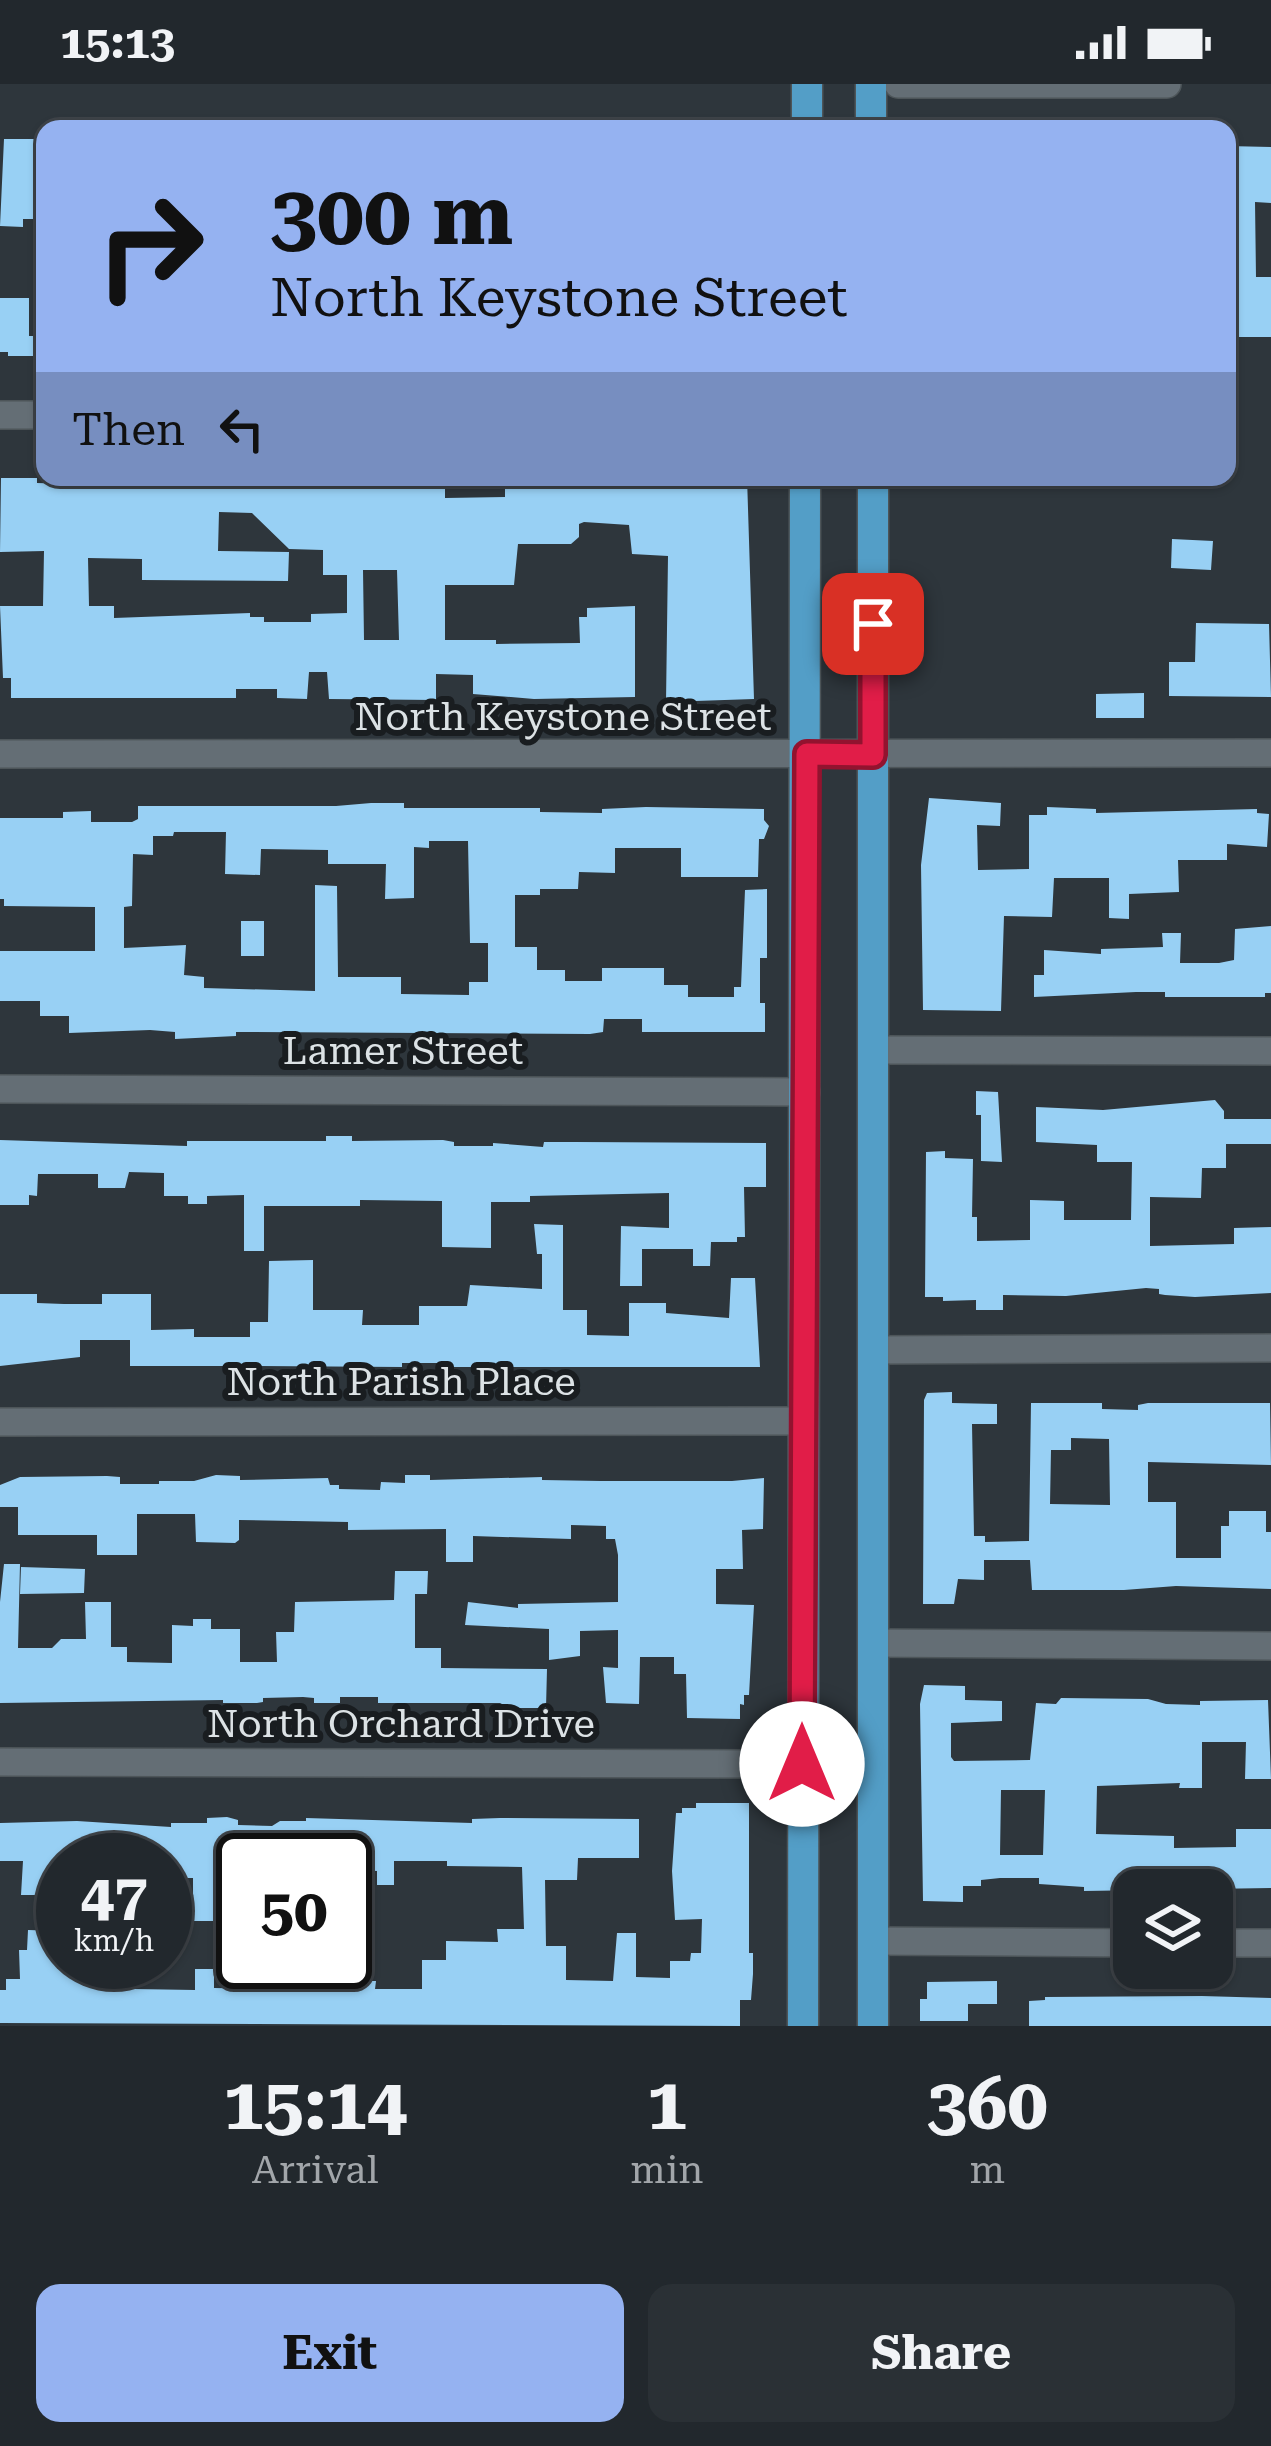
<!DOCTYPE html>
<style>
:root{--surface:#22282d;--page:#2a3035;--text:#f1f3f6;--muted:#a2a6aa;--line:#3f4449;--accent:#95b2f1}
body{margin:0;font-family:"Roboto Serif",serif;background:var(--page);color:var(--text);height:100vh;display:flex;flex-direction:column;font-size:45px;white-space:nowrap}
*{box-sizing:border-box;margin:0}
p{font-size:39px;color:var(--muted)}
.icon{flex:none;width:66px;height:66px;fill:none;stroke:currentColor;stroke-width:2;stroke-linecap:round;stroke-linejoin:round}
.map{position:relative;height:1942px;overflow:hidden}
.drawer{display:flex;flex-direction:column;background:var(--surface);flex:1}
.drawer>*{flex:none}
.banner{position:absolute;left:36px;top:36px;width:1200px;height:366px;border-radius:24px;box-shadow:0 3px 9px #0004,0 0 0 3px var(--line);background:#95b2f1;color:#111;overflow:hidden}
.tools{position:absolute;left:1113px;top:1785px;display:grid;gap:24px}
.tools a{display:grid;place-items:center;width:120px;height:120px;border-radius:24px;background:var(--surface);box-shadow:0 3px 9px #0004,0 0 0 3px var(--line);font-size:60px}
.speed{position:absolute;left:36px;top:1749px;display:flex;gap:24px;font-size:60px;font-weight:700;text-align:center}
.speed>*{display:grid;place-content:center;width:156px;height:156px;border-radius:50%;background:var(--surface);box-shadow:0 3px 9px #0004,0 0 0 3px var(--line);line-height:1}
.speed small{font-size:30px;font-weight:400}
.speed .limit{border:6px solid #111;border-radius:18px;background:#fff;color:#111}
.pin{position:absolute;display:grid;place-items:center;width:102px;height:102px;color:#fff;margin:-51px;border-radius:24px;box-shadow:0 6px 18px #0006}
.me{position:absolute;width:132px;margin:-66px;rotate:0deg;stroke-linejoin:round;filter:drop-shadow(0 0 9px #0008)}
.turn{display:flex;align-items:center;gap:42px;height:252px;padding:0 36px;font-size:54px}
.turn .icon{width:156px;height:156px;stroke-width:2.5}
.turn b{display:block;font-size:84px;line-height:102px}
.then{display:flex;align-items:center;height:114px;padding:0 36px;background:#0003;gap:24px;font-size:45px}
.eta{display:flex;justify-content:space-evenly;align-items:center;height:204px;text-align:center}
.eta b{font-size:72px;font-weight:700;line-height:84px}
.action{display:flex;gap:24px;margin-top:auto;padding:24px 36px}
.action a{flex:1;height:138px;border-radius:24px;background:var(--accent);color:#111;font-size:48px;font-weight:700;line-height:138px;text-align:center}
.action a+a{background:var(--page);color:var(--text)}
.status{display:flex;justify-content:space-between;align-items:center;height:84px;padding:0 60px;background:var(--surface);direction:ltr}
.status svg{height:33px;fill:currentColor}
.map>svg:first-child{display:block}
.building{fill:#98d0f4;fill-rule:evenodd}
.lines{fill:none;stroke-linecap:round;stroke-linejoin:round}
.minor-casing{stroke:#4d5559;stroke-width:30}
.major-casing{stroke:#4d5559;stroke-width:33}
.minor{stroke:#646e75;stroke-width:27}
.major{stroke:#539ec7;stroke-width:30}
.route-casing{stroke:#92132f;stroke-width:30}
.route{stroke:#e11d48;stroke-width:21}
.labels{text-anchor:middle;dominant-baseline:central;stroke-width:12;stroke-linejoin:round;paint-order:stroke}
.street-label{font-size:39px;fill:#dce2e5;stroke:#191d20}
</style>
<div class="status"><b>15:13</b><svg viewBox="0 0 49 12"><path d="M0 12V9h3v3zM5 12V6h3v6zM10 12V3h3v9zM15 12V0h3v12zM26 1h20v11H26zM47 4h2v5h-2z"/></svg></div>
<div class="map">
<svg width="1271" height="1942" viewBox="0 0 1271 1942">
<rect width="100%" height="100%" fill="#2e363c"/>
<path class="building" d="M4,55H37V100H45V135H23V143L0,142Z
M1227,62L1271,63V119L1255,118L1256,193H1271V253H1227L1228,155H1237V114L1227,113Z
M0,214H29V252H45V272H8V268H0Z
M71,393H445V414L505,413V393H633L638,403H668V393H747L754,615L666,618L668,472L632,470L629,441L584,438L579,440V453L571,460H518L514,501H445V556H496V560L580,559L579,533H587V524L635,522V613L534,615L473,610V591L436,590V616L329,615L327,588H309L307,615L277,614V605H236V614H11V594H3L0,522H43L44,467L0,468L1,394H37V399L71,400ZM219,428L252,429L289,465L323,466V491H347V529L311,530V538H264V533H250V529L114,534V522H89L88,474L142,475V496L288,497L289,468L218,467ZM363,486H397L399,556H364Z
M1172,455L1213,457L1211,486L1171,484Z
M1196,539L1269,540L1271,613L1169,612V578H1195Z
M1144,609V634H1096V610Z
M929,714L1001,719L1000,742L977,741L978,786L1029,785V731H1047V723L1096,725V729L1257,725V729L1269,730L1267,763L1227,760V776H1178L1179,808L1129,810V835L1109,834V794H1054L1052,833L1004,832L1001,927L923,926L921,781Z
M371,719H404V724H540V728L602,729V725L646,723L764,725V736L769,742L764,755H759L758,793H681V764H615V789L579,788L578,805H540V811H515V863H537V886H565V897H602V884H664V901H688V913H734V903H741L745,806L767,805V874H760V919H765V948H642V935H604L603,948L590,950L236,948V952L175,955V948L150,946L69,949V932H40V917H0V867H95V823L4,822V815H0V734H63V728L91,727V738H132L138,735V722H336ZM174,748H226L225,790L260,791L261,765L328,766V780H386L385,815L414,814V763L429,764V757H468L470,859H488V898H469V911L401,910V893H338L337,802L315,801V907L204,904V893L184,891L186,861L124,864V823L132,822L133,770L153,771V752H173Z
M241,837H264V872H241Z
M1271,842V909H1265V913H1165V908H1136L1034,913V891H1044V866L1101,870V865L1163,863L1162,849H1181L1180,879H1219L1234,876L1235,845Z
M976,1007L998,1008L1002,1078L981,1077V1031H976Z
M1215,1016L1224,1027V1035H1271V1060H1226V1084H1202L1201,1114L1150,1113V1162L1234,1160V1144L1271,1143V1209L1195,1213L1165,1211L1159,1210V1205L1146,1204L1066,1212L1003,1211V1226H976V1216L943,1217V1213H925L926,1068L945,1067V1074L973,1075L972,1133H977V1157L1030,1156V1116L1064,1117V1136H1131L1132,1078H1097V1061L1036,1058V1023L1103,1026Z
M326,1052H352V1057L443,1056L454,1058V1062H493V1059L543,1063L544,1058H577L766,1059V1103H744L745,1153H737V1158H711L710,1182H693V1165H642V1202H620L621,1142L669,1144V1109L530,1112V1118H491V1164L442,1163V1117L360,1116V1122H264V1167H244V1111L207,1112V1120H188V1112H164V1089L129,1088L125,1104H98V1090H38L37,1112L29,1111V1121H0V1056L187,1062V1057H326Z
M534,1140L563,1141V1226H587V1251L629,1252V1219H666V1229L729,1234L731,1194H755L760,1283H439V1279H402V1283L259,1282V1288H242V1282H130V1256H80V1273L0,1282V1210H37V1219L64,1220H102V1210H151V1246L194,1245V1253H250V1238H268L269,1177L313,1176V1226H363L362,1241H419V1222H467L470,1201L542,1205V1170H537Z
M952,1308V1319L997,1320V1340H972L974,1452H985V1458L1029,1457L1031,1319H1102V1325L1138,1326V1321L1148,1319H1270L1271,1381L1148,1378V1418H1176V1474H1221V1442H1229V1427H1266V1448H1271V1505L1176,1502L1124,1506H1032L1030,1476H984V1496L958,1495L954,1520H923L924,1316L927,1309ZM1071,1354L1109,1355L1110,1421L1050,1420L1051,1366H1071Z
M216,1391L240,1392V1396L328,1394L330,1401H339V1405L380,1406L381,1398L405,1399V1391H430V1396L542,1393V1396L601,1397H732L764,1394L763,1445L742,1446L743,1485H716V1520L754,1521L749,1611H744V1621L740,1620V1635L687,1634L686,1590H674V1573H640L639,1620L606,1619L603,1583L618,1584V1546L580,1547V1572L549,1576V1545L465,1541L468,1518L518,1524V1520L618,1518V1471L615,1455H606V1442L571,1441V1455L473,1452V1478H446V1445L348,1446V1438L239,1436V1456L235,1459L196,1458L195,1430H137V1471H97V1451H18V1423H0V1401L20,1393L107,1392L120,1393V1400H159V1397H194Z
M4,1480H20L18,1564H52L61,1555H86L85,1518H111V1563H127V1578L172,1579V1541L193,1542V1535H211V1545H240V1578H277L276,1548H294L295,1518L394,1516L395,1487H428L427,1510H415V1564H441V1584L547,1585L546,1624H510L500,1619H378V1613H340V1619H314V1614L303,1613L263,1614V1618L257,1619H223V1616L0,1619V1518Z
M21,1483L85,1485L84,1509L20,1510Z
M924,1601L965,1602V1616L1002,1617V1637L951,1639V1673L954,1677L1030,1676L1036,1619L1056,1620L1061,1614L1148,1615L1166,1620L1200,1621V1617L1268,1616L1271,1695H1245L1246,1658H1202V1704H1179L1180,1699L1097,1702L1096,1750L1174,1752V1764L1236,1763V1745H1271V1804L1084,1807V1803L1039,1800V1794H1000L981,1796V1802H963V1818L923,1817L920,1620ZM1001,1706H1045L1043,1771H1000Z
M696,1719H749V1869H753V1890L751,1916H740V1942L0,1939V1906H6V1895H20L19,1866H27L28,1846L61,1847V1878H117L118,1884H130L134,1905L195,1906V1885H214V1904L276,1905V1896L305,1897L308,1878H345V1866H364V1897H376L375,1905H422V1876H446V1857L498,1858L497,1845H524L522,1783L447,1782V1777H394V1801H377V1787L347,1786V1776H238V1787L215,1788V1837H193V1794H165V1776H63V1799L40,1802V1811H21L23,1777H0V1739L77,1737L171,1743V1739H207V1734L227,1733L238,1736V1741L272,1742L280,1737H306V1734L472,1739V1735L500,1734L639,1735V1774H578L577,1796H545L546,1862H566V1896L613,1897L617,1849H636V1893L670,1894V1877H690L691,1869H701L702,1835L675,1836L672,1787L676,1729H682V1724H696Z
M997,1897V1920H968V1937H920V1915H927V1898Z
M1202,1912L1271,1914V1942H1029V1917L1045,1916V1913Z"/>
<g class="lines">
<defs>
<path id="minor" d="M898,0H1167
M0,331H45
M0,670L1271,669
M874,966L1271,967
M0,1005L806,1008
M874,1266L1271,1264
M0,1338L802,1337
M872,1559L1271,1562
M0,1678L801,1680
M873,1857L1134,1859
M1212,1859H1271"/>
<path id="major" d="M871,0V45
M807,45V0
M873,393V1942
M803,1942L805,393"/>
</defs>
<use href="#minor" class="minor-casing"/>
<use href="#major" class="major-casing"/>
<use href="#minor" class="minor"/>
<use href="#major" class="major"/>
</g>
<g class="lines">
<defs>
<path id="route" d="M802,1680L807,670L873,671V540"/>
</defs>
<use href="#route" class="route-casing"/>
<use href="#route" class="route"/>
</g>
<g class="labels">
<g class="street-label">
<text x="563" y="633">North Keystone Street</text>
<text x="403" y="967">Lamer Street</text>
<text x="401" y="1298">North Parish Place</text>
<text x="401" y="1640">North Orchard Drive</text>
</g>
</g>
</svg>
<div class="tools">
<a><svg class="icon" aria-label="layers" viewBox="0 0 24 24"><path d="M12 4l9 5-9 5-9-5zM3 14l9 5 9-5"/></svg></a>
</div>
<div class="speed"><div>47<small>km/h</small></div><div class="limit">50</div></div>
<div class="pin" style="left:873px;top:540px;background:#d93025"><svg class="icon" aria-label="arrive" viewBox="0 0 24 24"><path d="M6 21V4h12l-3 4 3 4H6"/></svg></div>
<svg class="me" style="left:802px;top:1680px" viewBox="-20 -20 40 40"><circle r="19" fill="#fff"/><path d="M0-13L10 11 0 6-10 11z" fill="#e11d48"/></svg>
<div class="banner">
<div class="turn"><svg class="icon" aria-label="right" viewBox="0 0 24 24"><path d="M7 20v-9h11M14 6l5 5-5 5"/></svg><div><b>300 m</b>North Keystone Street</div></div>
<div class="then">Then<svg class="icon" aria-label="left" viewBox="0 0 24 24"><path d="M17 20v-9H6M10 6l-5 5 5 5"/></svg></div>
</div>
</div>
<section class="drawer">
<div class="eta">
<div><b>15:14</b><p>Arrival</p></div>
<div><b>1</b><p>min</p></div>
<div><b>360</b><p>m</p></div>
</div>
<div class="action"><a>Exit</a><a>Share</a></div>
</section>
